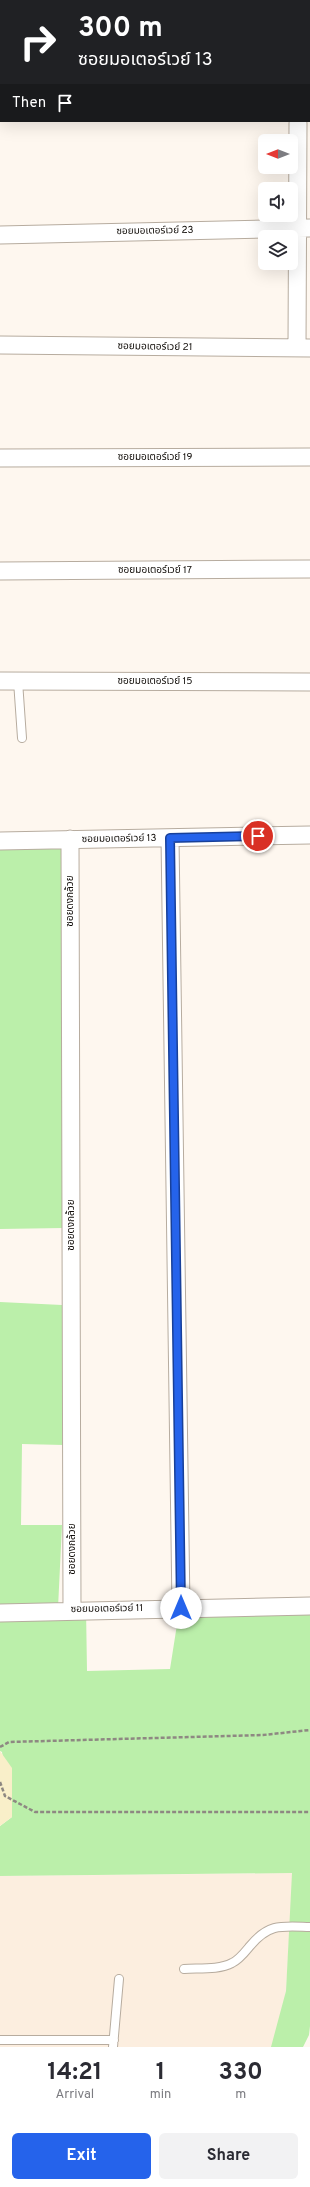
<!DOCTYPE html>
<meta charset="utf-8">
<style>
:root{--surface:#fff;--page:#f2f2f3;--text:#2b2b33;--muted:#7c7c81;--accent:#2563eb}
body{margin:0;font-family:Overpass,"Noto Sans Thai",sans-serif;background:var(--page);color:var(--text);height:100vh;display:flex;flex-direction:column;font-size:15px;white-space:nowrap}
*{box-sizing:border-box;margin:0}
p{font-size:13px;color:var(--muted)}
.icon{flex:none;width:22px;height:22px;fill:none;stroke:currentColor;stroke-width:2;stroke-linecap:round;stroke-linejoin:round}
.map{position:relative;height:2047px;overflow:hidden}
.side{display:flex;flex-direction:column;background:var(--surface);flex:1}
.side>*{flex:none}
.guide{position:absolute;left:0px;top:0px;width:310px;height:122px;box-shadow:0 4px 16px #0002;background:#202124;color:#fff;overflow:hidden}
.needle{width:26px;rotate:270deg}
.fabs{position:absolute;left:258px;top:134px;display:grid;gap:8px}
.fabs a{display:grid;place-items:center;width:40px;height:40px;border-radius:6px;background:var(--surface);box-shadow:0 4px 16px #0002;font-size:20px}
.pin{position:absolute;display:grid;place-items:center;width:34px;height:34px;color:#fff;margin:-17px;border:2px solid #fff;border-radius:50%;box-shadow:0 1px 4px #0007}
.me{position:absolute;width:44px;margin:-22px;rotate:0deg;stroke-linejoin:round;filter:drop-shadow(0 0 3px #0008)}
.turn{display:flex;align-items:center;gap:14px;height:84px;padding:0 12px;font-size:18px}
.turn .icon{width:52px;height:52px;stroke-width:2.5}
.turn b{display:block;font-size:28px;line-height:34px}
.then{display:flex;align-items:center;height:38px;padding:0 12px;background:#0003;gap:8px;font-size:15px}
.eta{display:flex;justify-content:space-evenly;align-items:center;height:68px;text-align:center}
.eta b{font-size:24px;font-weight:700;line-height:28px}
.primary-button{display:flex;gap:8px;margin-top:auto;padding:8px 12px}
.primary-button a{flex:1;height:46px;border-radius:6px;background:var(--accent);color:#fff;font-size:16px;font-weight:700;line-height:46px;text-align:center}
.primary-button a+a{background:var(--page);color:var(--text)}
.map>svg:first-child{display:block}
.built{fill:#fceedf}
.green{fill:#bbefaa}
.sand{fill:#f9efc9}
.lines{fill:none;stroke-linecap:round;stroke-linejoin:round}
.canal{stroke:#5fa2e3;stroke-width:18}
.lane-casing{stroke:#b7ac9f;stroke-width:10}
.street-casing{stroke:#b7ac9f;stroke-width:19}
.path{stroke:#8e8882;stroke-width:2.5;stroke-dasharray:4 2;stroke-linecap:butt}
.lane{stroke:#fff;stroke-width:8}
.street{stroke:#fff;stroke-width:17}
.route-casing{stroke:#184099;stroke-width:10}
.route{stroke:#2563eb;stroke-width:7}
.labels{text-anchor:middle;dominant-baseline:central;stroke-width:4;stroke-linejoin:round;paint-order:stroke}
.street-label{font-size:10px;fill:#100c08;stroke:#fff}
</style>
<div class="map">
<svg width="310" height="2047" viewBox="0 0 310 2047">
<rect width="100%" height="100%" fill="#fef7ef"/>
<path class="built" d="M293,1873L286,1991L277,2047H0V1876Z"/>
<path class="green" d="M0,0H112L1,1L0,29Z
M62,847L63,1228L0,1229V1270V850Z
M0,1302L62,1305L64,1445L22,1444L21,1525H62L58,1608H86L87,1671L170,1669L181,1599L310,1609V2026L309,2035L303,2047H271L286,1991L292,1873L0,1876V1826L12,1817L2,1752L0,1751Z"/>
<path class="sand" d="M0,1751L12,1768V1817L0,1826Z"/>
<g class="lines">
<path class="canal" d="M0,67H1
M309,71H310"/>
<defs>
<path id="lane" d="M18,681L22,738
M184,1969C199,1968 219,1970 232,1963C239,1960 245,1952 250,1946C269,1923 282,1926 310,1927
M0,2040H114
M113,2047L119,1979"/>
<path id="street" d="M0,235L310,228
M0,345L310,348
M297,348L298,123
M0,458L310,457
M0,571L310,569
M0,681L310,682
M170,838L181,1608
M70,839L72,1610
M0,841L310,835
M0,1613L310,1606"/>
</defs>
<use href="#lane" class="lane-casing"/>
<use href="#street" class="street-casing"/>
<path class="path" d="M0,43H1
M309,44H310
M0,97H1
M309,103H310
M0,1747L9,1742L263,1735L310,1730
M0,1782L5,1796L35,1812H310"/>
<use href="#lane" class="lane"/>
<use href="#street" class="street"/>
</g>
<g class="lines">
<defs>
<path id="route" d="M181,1608L170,838L258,836"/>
</defs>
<use href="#route" class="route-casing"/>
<use href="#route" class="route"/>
</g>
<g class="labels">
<g class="street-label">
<text transform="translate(155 231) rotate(-1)">ซอยมอเตอร์เวย์ 23</text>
<text transform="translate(155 347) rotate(1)">ซอยมอเตอร์เวย์ 21</text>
<text x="155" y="457">ซอยมอเตอร์เวย์ 19</text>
<text x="155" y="570">ซอยมอเตอร์เวย์ 17</text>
<text x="155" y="681">ซอยมอเตอร์เวย์ 15</text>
<text transform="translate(119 839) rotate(-1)">ซอยมอเตอร์เวย์ 13</text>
<text transform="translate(70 901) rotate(-90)">ซอยดงกล้วย</text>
<text transform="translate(71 1225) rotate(-90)">ซอยดงกล้วย</text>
<text transform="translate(72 1549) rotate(-90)">ซอยดงกล้วย</text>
<text transform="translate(107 1609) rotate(-1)">ซอยมอเตอร์เวย์ 11</text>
</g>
</g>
</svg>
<div class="fabs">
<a><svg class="needle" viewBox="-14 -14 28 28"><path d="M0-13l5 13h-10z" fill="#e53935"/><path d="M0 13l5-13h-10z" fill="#7c7c81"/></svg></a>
<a><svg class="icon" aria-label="sound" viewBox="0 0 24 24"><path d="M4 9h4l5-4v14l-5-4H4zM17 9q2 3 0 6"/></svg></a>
<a><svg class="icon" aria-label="layers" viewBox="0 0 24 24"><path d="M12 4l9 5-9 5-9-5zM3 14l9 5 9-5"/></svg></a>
</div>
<div class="pin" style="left:258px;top:836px;background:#d93025"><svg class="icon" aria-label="arrive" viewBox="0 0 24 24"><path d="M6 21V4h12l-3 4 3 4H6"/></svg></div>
<svg class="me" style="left:181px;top:1608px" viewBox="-20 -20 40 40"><circle r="19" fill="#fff"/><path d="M0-13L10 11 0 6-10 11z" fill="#2563eb"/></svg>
<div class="guide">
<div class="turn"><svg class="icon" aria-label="right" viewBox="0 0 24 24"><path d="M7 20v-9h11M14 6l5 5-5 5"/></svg><div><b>300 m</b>ซอยมอเตอร์เวย์ 13</div></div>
<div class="then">Then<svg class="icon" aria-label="arrive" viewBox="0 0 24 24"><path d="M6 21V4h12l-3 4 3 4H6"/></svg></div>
</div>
</div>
<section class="side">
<div class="eta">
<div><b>14:21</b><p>Arrival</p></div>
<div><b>1</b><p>min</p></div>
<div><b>330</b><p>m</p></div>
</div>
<div class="primary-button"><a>Exit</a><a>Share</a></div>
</section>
